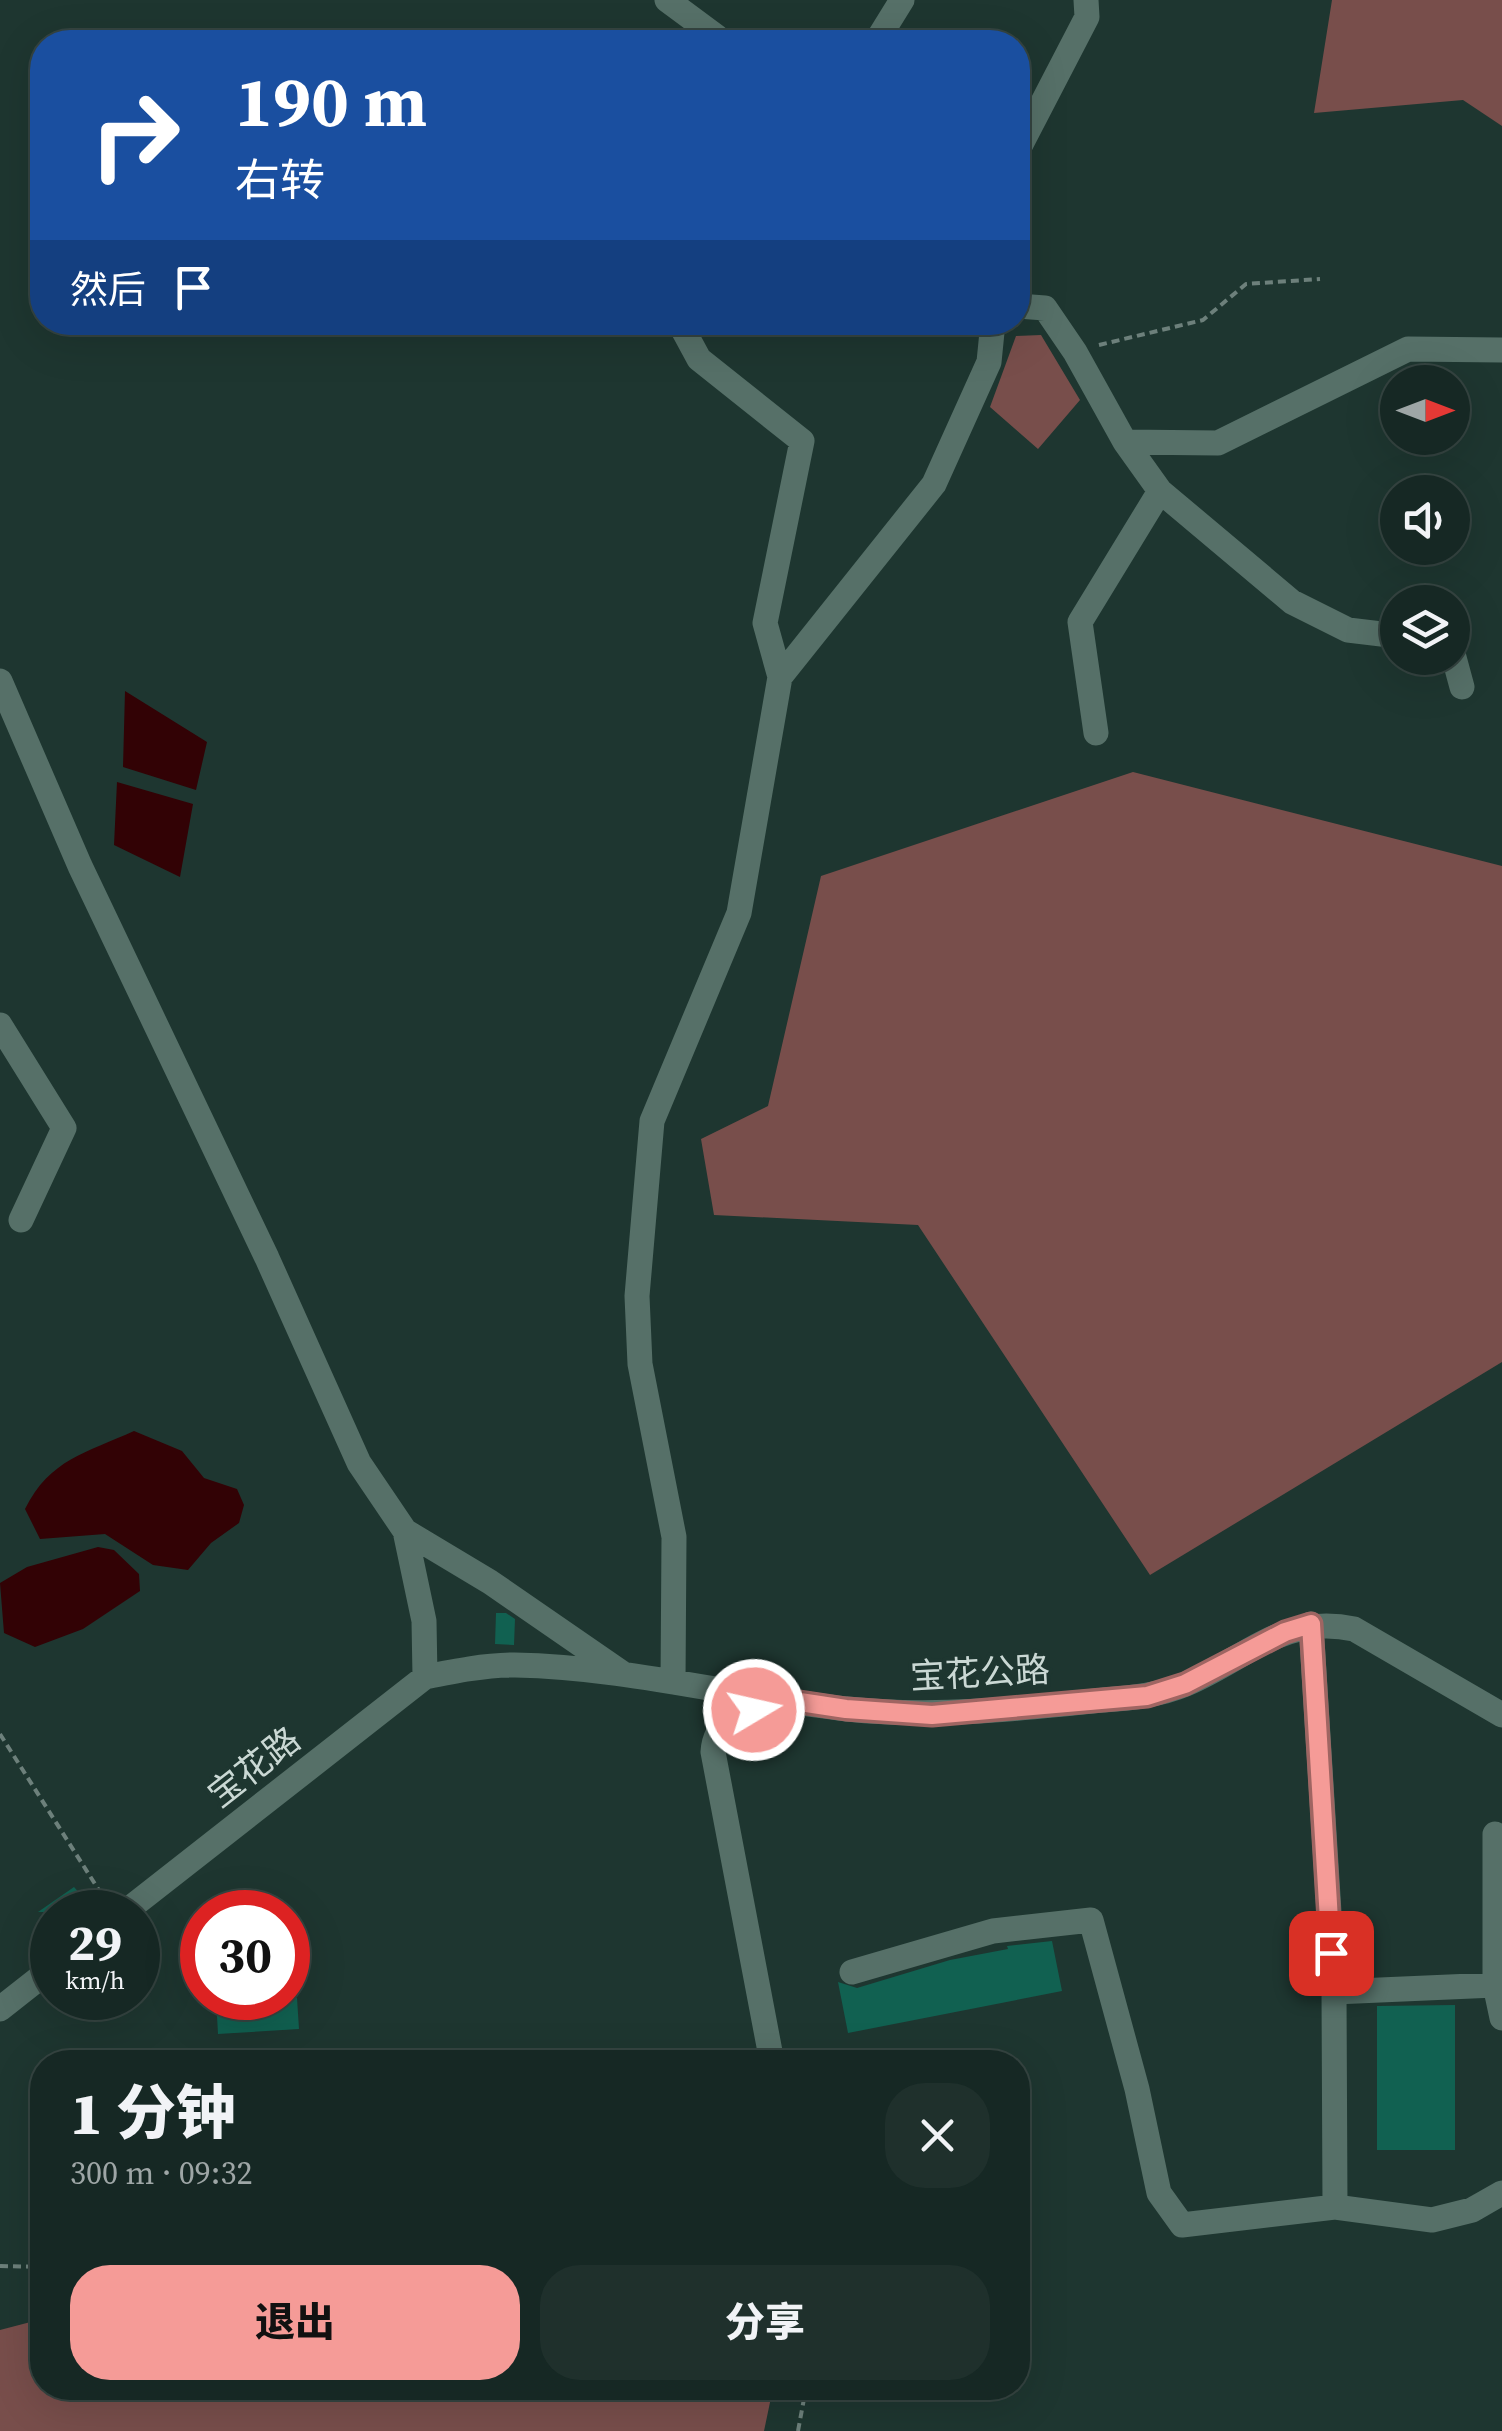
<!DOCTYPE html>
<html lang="zh">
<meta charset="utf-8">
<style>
:root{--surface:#162824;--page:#1f302c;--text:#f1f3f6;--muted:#9ea6a6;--line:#354441;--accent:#f59b97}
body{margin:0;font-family:"Source Serif 4","Noto Sans SC",serif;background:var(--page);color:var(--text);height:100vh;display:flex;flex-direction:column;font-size:38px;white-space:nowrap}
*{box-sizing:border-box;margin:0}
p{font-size:32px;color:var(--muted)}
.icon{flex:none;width:55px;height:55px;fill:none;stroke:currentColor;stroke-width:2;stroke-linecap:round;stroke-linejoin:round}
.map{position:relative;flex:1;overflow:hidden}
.sheet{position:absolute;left:30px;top:2050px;width:1000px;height:350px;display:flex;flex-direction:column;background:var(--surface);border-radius:40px;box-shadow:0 10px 40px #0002,0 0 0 2px var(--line)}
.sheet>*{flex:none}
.hud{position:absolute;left:30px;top:30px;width:1000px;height:305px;border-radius:40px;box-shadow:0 10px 40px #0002,0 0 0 2px var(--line);background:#1a4fa0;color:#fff;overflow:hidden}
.needle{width:65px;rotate:90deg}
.fabs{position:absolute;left:1380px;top:365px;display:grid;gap:20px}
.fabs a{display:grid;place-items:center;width:90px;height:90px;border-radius:50%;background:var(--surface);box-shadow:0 10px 40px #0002,0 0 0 2px var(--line);font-size:50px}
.speed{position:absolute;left:30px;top:1890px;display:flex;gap:20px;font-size:50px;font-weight:700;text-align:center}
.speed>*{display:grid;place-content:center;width:130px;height:130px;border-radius:50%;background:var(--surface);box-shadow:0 10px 40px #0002,0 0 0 2px var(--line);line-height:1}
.speed small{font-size:25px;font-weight:400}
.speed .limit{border:15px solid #d22;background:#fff;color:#111}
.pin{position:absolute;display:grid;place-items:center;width:85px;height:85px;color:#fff;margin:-42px;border-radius:20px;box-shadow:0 5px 15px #0006}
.me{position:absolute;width:110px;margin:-55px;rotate:81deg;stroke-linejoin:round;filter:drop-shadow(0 0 8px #0008)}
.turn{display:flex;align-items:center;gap:35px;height:210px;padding:0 40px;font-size:45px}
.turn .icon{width:130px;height:130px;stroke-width:2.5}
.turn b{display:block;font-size:70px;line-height:85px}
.then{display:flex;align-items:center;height:95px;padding:0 40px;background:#0003;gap:20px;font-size:38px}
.round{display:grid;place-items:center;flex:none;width:105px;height:105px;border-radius:40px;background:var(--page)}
.overview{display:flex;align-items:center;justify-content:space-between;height:170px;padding:0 40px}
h1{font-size:60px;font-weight:800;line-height:75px}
.cta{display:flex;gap:20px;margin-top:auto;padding:20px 40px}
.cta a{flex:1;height:115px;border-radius:40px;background:var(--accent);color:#111;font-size:40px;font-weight:800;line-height:115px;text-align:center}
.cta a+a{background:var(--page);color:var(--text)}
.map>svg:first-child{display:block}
.green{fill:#784e4b}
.water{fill:#320205}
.building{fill:#116151}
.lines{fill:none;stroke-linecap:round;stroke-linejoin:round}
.path{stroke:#6d807b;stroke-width:4;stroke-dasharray:8 5;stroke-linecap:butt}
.minor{stroke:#567068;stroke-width:25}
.route-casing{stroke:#9f6562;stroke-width:25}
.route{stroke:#f59b97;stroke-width:18}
.labels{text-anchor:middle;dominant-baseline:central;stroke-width:8;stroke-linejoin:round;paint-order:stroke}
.street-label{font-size:35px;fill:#cad8d4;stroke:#1e3630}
</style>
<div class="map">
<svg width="1502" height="2431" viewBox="0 0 1502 2431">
<rect width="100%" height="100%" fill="#1e3630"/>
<path class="green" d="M1332,0H1502V126L1463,100L1314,113Z
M1041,335L1080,400L1038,449L990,407L1016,336Z
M1133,772L1502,866V1362L1150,1575L918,1225L714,1215L701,1139L768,1106L821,876Z
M42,2319V2388H773L764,2431H0V2330Z"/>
<path class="water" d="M125,691L207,742L196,790L123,767Z
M117,782L193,804L180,877L114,845Z
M134,1431L182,1451L204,1478L237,1489L244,1505L239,1523L211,1543L188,1570L153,1565L105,1534L40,1539L25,1509C50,1459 86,1453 134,1431Z
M98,1547L114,1550L139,1574L140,1591L83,1629L35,1647L4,1633L0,1583L27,1567Z"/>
<path class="building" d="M496,1613H506L515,1619L514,1645L495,1644Z
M74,1887L90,1905L79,1912H38Z
M1052,1941L1062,1991L848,2033L838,1982L857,1988L950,1960L1008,1949L1007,1946Z
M216,1998H238L239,2011L278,2008L277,1998H297L299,2029L218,2034Z
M1455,2005V2150H1377V2006Z"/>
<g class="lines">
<path class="path" d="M1099,345L1203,320L1246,284L1320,279
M0,1734L107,1903
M0,2266L42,2267
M798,2431L806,2388"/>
<path class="minor" d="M667,0L717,37V42
M876,42L902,0
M1018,150L1087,17L1086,0
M1018,306L1045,308L1075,352L1125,442L1218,443L1408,349L1502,350
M679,322L699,359L802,441L765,623L780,677
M1160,491L1292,602L1348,630L1398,636
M1452,650L1462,687
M0,681L80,866L267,1258L359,1463L405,1531L424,1621L425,1677
M1096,733L1080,622L1160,491L1125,442
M0,1025L64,1128L21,1220
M405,1531L490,1582L622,1673
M1311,1624L1334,1992L1335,2207
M673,1682L674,1537L640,1364L637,1296L652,1121L739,913L780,677L934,484L989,362L993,322
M1495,1834V1985L1502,2018
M125,1912L425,1677C455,1671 485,1665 515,1665C627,1667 736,1697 847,1709C933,1718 1018,1709 1104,1700C1132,1698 1160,1695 1186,1684C1247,1658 1283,1614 1354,1629L1502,1715
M852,1972L993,1931L1091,1920L1137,2089L1159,2193L1182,2225L1335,2207L1432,2220L1472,2210L1502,2193
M1334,1992L1495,1985
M0,2009L52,1968
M772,2062L713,1752C715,1715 751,1711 780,1699"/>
</g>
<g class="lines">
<defs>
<path id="route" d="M754,1710L780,1699L846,1709L932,1715L1147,1696L1185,1684L1285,1632L1311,1624L1331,1953"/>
</defs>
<use href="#route" class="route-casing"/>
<use href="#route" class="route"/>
</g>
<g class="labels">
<g class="street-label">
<text transform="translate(980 1673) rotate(-3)">宝花公路</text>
<text transform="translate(254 1767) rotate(-38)">宝花路</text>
</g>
</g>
</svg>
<div class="fabs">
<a><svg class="needle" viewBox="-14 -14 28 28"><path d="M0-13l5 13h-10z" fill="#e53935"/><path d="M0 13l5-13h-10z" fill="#9ea6a6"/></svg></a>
<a><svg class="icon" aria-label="sound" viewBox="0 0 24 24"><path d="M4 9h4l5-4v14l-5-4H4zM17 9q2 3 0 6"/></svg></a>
<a><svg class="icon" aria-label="layers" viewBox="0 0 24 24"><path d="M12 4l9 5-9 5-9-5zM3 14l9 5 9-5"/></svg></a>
</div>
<div class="speed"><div>29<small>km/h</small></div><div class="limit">30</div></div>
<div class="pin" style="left:1331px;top:1953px;background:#d93025"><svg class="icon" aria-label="arrive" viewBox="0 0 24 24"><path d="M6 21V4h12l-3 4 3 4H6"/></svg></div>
<svg class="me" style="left:754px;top:1710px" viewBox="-20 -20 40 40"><circle r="17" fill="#f59b97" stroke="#fff" stroke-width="3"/><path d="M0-11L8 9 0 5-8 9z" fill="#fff"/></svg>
<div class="hud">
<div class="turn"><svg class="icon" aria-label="right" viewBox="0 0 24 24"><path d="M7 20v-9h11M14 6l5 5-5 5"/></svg><div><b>190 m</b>右转</div></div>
<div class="then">然后<svg class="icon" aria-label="arrive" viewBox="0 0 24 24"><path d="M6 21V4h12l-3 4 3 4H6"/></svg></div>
</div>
<section class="sheet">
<div class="overview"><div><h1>1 分钟</h1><p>300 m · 09:32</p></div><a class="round"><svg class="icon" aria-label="close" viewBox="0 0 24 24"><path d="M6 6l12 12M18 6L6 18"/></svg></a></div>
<div class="cta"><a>退出</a><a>分享</a></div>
</section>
</div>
